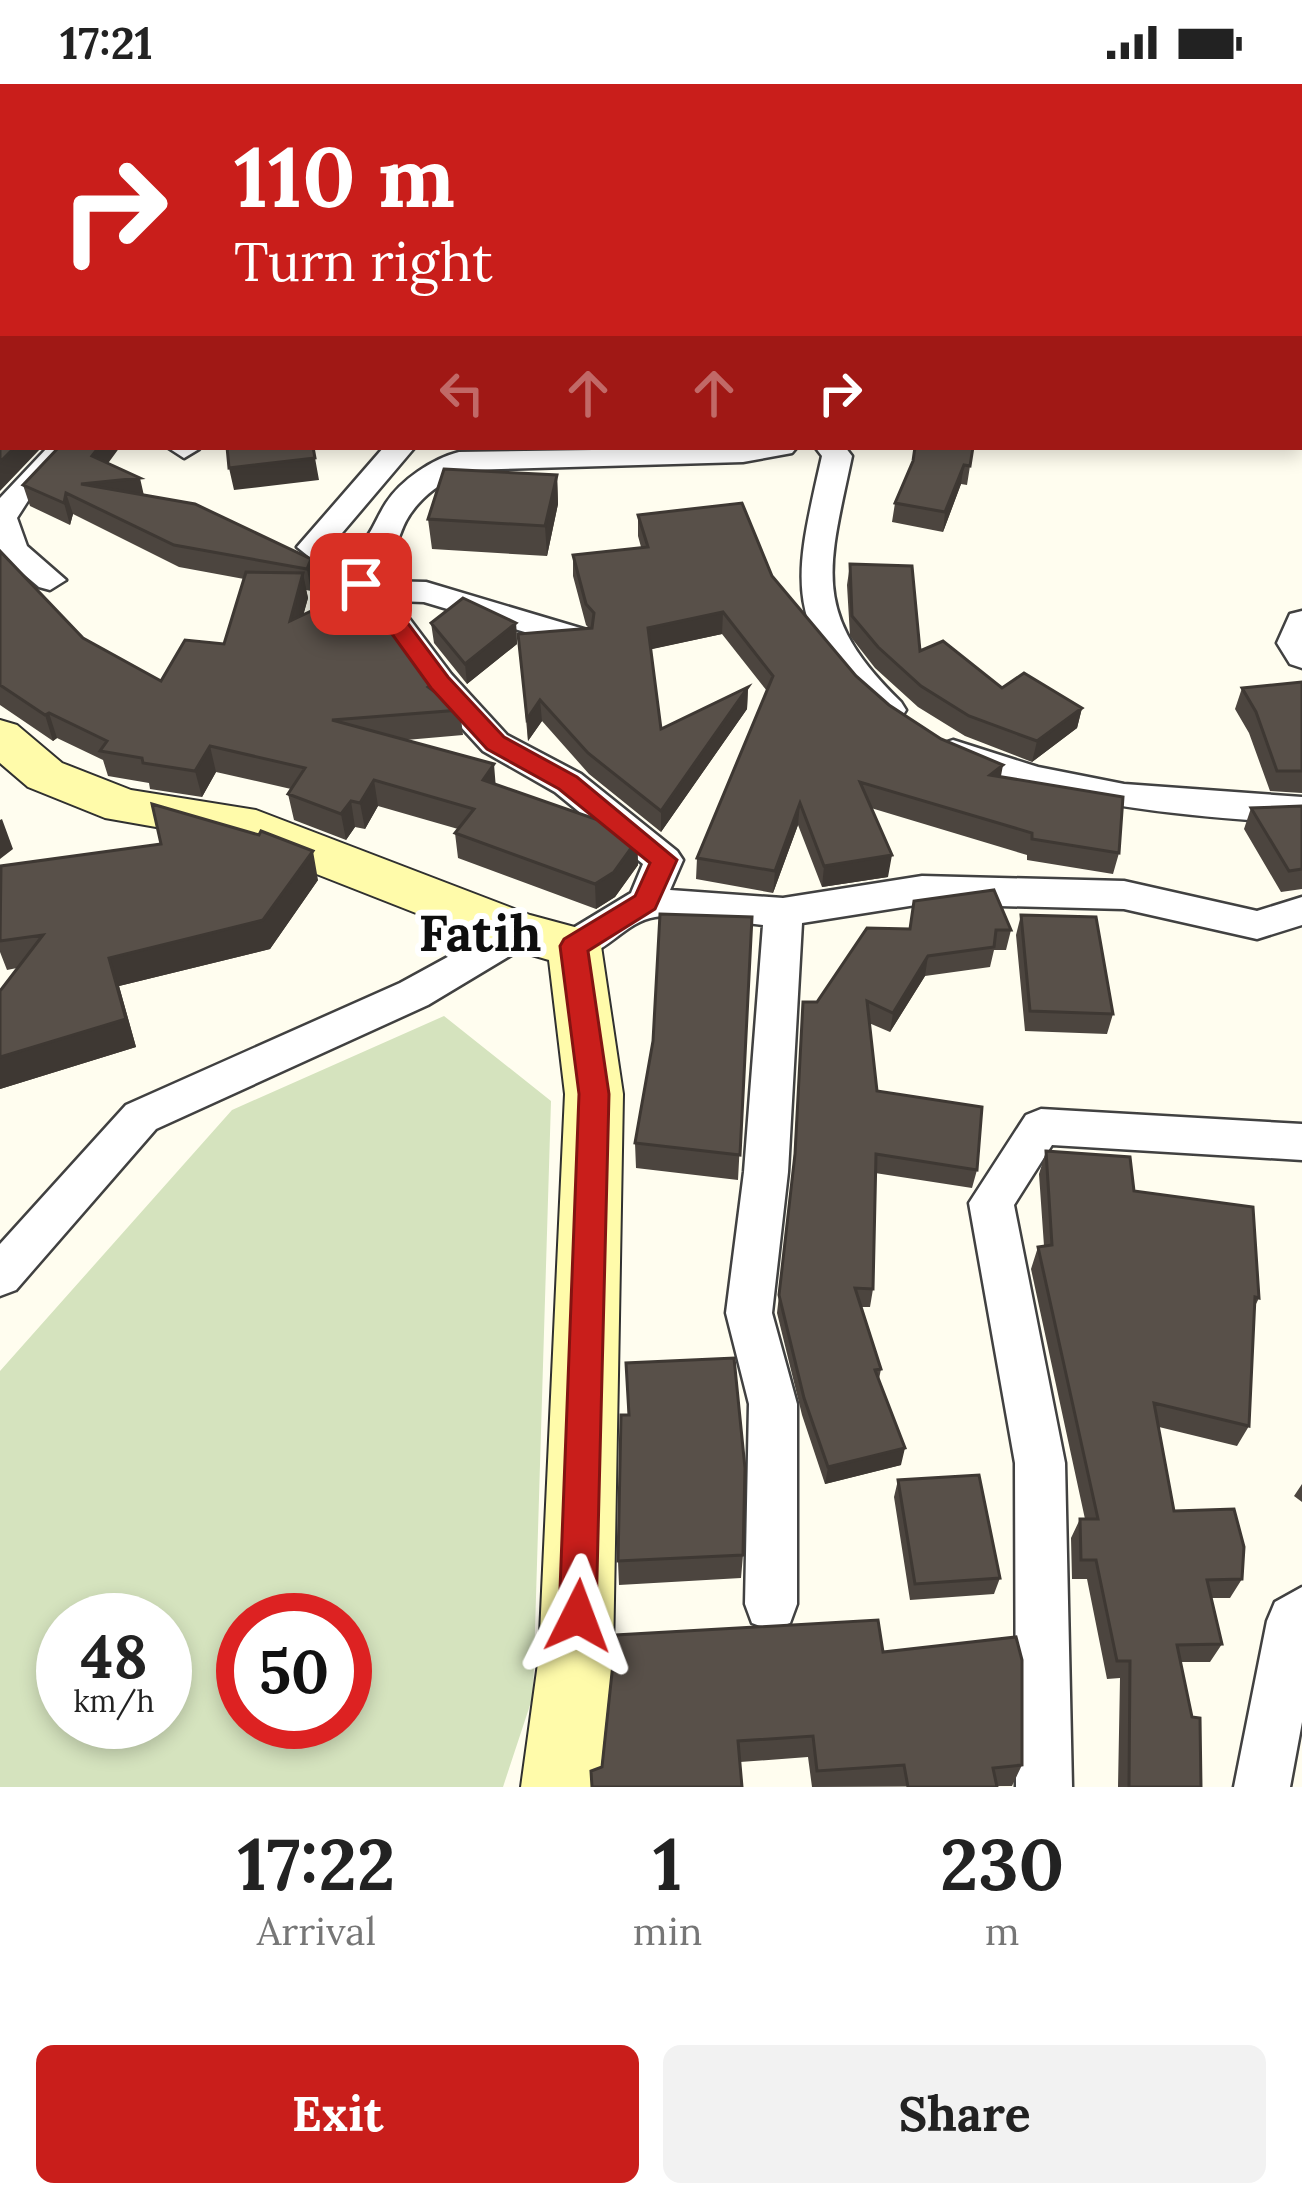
<!DOCTYPE html>
<style>
:root{--surface:#fff;--page:#f2f2f2;--text:#222;--muted:#767676;--accent:#c91e1b}
body{margin:0;font-family:Lora,serif;background:var(--page);color:var(--text);height:100vh;display:flex;flex-direction:column;font-size:45px;white-space:nowrap}
*{box-sizing:border-box;margin:0}
p{font-size:39px;color:var(--muted)}
.icon{flex:none;width:66px;height:66px;fill:none;stroke:currentColor;stroke-width:2;stroke-linecap:round;stroke-linejoin:round}
.map{position:relative;height:1703px;overflow:hidden}
.details{display:flex;flex-direction:column;background:var(--surface);flex:1}
.details>*{flex:none}
.hud{position:absolute;left:0px;top:0px;width:1302px;height:366px;box-shadow:0 6px 18px #0003;background:#c91e1b;color:#fff;overflow:hidden}
.speed{position:absolute;left:36px;top:1509px;display:flex;gap:24px;font-size:60px;font-weight:700;text-align:center}
.speed>*{display:grid;place-content:center;width:156px;height:156px;border-radius:50%;background:var(--surface);box-shadow:0 6px 18px #0003;line-height:1}
.speed small{font-size:30px;font-weight:400}
.speed .limit{border:18px solid #d22;background:#fff;color:#111}
.pin{position:absolute;display:grid;place-items:center;width:102px;height:102px;color:#fff;margin:-51px;border-radius:24px;box-shadow:0 6px 18px #0006}
.me{position:absolute;width:132px;margin:-66px;rotate:3deg;stroke-linejoin:round;filter:drop-shadow(0 0 9px #0008)}
.turn{display:flex;align-items:center;gap:42px;height:252px;padding:0 36px;font-size:54px}
.turn .icon{width:156px;height:156px;stroke-width:2.5}
.turn b{display:block;font-size:84px;line-height:102px}
.lanes{display:flex;align-items:center;height:114px;padding:0 36px;background:#0003;justify-content:center;gap:60px;direction:ltr}
.lanes .off{opacity:.35}
.eta{display:flex;justify-content:space-evenly;align-items:center;height:204px;text-align:center}
.eta b{font-size:72px;font-weight:800;line-height:84px}
.action{display:flex;gap:24px;margin-top:auto;padding:24px 36px}
.action a{flex:1;height:138px;border-radius:18px;background:var(--accent);color:#fff;font-size:48px;font-weight:800;line-height:138px;text-align:center}
.action a+a{background:var(--page);color:var(--text)}
.status{display:flex;justify-content:space-between;align-items:center;height:84px;padding:0 60px;background:var(--surface);direction:ltr}
.status svg{height:33px;fill:currentColor}
.map>svg:first-child{display:block}
.cemetery{fill:#d5e3be;fill-rule:evenodd}
.lines{fill:none;stroke-linecap:round;stroke-linejoin:round}
.service-casing{stroke:#414141;stroke-width:4}
.minor-casing{stroke:#414141;stroke-width:5}
.secondary-casing{stroke:#303030;stroke-width:4}
.service{fill:#fff;fill-rule:evenodd}
.minor{fill:#fff;fill-rule:evenodd}
.secondary{fill:#fffbaa;fill-rule:evenodd}
.wall{fill:#4c453f}
.shaded-wall{fill:#3e3833}
.building{fill:#585049;stroke:#3e3833;stroke-width:3}
.route{fill:#c91e1b;stroke:#831412;stroke-width:3}
.labels{text-anchor:middle;dominant-baseline:central;stroke-width:12;stroke-linejoin:round;paint-order:stroke}
.district-label{font-size:51px;font-weight:bold;fill:#0e0e0e;stroke:#fff}
</style>
<div class="status"><b>17:21</b><svg viewBox="0 0 49 12"><path d="M0 12V9h3v3zM5 12V6h3v6zM10 12V3h3v9zM15 12V0h3v12zM26 1h20v11H26zM47 4h2v5h-2z"/></svg></div>
<div class="map">
<svg width="1302" height="1703" viewBox="0 0 1302 1703">
<rect width="100%" height="100%" fill="#fffdef"/>
<path class="cemetery" d="M444,932L551,1017L533,1612L503,1703H0V1287L232,1026ZM63,1536H165V1638H63ZM243,1536H345V1638H243Z"/>
<g class="lines">
<defs>
<path id="service" d="M79,0H89L87,3H77Z
M0,26H3V32H0Z"/>
<path id="minor" d="M436,0H468L470,3H438Z
M651,0H675L649,3Z
M1299,308H1302V325H1299Z
M48,363H80L33,409L17,434L27,462L66,496L50,506L39,503L0,470V414Z
M167,363H197L199,365L184,374Z
M384,363H415L331,462L344,471C371,458 371,443 386,419C401,396 432,375 459,368L797,363L792,369L743,378L465,386C448,396 431,405 418,420C390,452 411,461 364,486L380,497L426,498L587,546L591,553L587,560L575,563L424,518L396,517L451,590L507,651L581,690L677,767L683,776L670,806L783,814L922,792L1124,797L1257,827L1302,813V841L1257,855L1124,825L922,820L802,839L788,1088L772,1229L797,1320V1520L790,1539L771,1546L752,1539L745,1520L749,1320L726,1229L744,1088L763,841C730,838 688,828 655,833C620,838 599,884 560,872L554,862L560,852L631,809L643,780L555,708L483,667L427,606L361,514L297,463Z
M815,363H845L852,372C828,486 810,530 901,618L906,626L901,634H877C781,539 794,496 822,372Z
M1302,527V584L1290,580L1277,559L1290,530Z
M953,656L1038,683L1124,700L1302,713V739C1177,733 1058,719 941,676L935,668L941,660Z
M519,834L533,838L538,848L533,858L428,921L156,1045L16,1206L0,1212V1160L126,1021L400,899Z
M1041,1025L1302,1040V1076L1052,1061L1014,1121L1065,1379L1072,1703H1016L1015,1379L969,1119L1026,1031Z
M1302,1503V1638L1290,1703H1234L1267,1537L1275,1518Z"/>
<path id="secondary" d="M0,636L17,641L62,679L131,706L256,726L530,831L593,848L601,862L623,1010L613,1572L599,1703H521L539,1572L565,1010L549,876L500,862L230,756L105,734L28,703L0,679Z"/>
</defs>
<use href="#service" class="service-casing"/>
<use href="#minor" class="minor-casing"/>
<use href="#secondary" class="secondary-casing"/>
<use href="#service" class="service"/>
<use href="#minor" class="minor"/>
<use href="#secondary" class="secondary"/>
</g>
<path class="wall" d="M737,0H792L791,3H737Z
M0,271L3,272V292L0,291Z
M913,377L970,382L967,401L961,400L943,448L892,438L895,419Z
M108,379L144,411L311,475L315,497L311,507L306,506L308,514L303,531L434,598L435,609L460,626L463,651L406,656L496,700L637,756L638,781L615,813L596,825L458,774L455,749L458,745L378,722L365,745L355,743L346,756L294,736L288,710L291,705L216,688L202,713L150,705L149,699L108,692L103,676L57,654L53,657L0,621V467L83,554L161,597L224,560L244,495L179,483L73,430L70,441L30,422L23,401Z
M557,391L558,420L547,472L432,465L428,435Z
M638,431L772,492L856,592L889,621L1119,769L1113,790L1027,776V771L871,724L888,793L822,803L798,741L773,809L696,795L697,774L767,607L722,550L651,565L661,645L748,603L747,625L661,748L589,690L542,637L528,657L518,550L589,544L586,541L573,492V471L641,463L638,452Z
M850,480L920,567L1002,604L1082,624L1077,644L1032,678L965,652L918,623L875,584L850,552L847,501Z
M431,539H516L517,560L467,600L434,559Z
M1302,598V709L1270,707L1249,649L1235,625L1242,604Z
M1302,722V805L1281,808L1244,745L1251,724Z
M318,796L270,865L119,902L136,963L0,1005V907L17,884L7,886L0,868V797Z
M1021,831L1113,930L1107,950L1025,947L1016,851Z
M752,833L738,1096L636,1084L635,1059Z
M867,844L1011,846L1006,866H994L990,883L925,892L890,948L869,939L877,1007L977,1086L972,1104L875,1089L873,1205L870,1223H861L881,1285L879,1295L901,1381L825,1400L802,1331L777,1229L793,1087L803,918H817Z
M1046,1067L1134,1107L1259,1214L1254,1224L1249,1342L1237,1362L1159,1343L1174,1427L1242,1495L1230,1514H1211L1222,1560L1210,1578H1181L1201,1703H1118L1120,1594L1107,1595L1087,1495H1072L1071,1454L1080,1435H1085L1031,1185L1038,1163L1044,1162L1039,1090Z
M626,1279L743,1471L741,1494L619,1501L618,1477L628,1331Z
M898,1396L1000,1494L994,1510L910,1516L894,1413Z
M1302,1400V1418L1294,1412Z
M883,1568L1022,1681L1012,1702L812,1703L808,1673L740,1678L592,1703Z"/>
<path class="shaded-wall" d="M540,0H561L557,3H536Z
M15,363H42L0,407V378Z
M99,363H120L98,393L92,372Z
M313,363L319,396L234,406L229,384Z
M964,381L961,400L943,448L945,428Z
M557,391L558,420L547,472L545,442Z
M140,394L145,416L81,400Z
M66,409L73,430L70,441L64,419Z
M311,475L315,497L311,507L307,485Z
M303,489L308,514L295,562L290,537Z
M723,528L722,550L648,566V544Z
M516,539L517,560L467,600L465,580Z
M748,603L747,625L661,748V727Z
M540,616L542,637L528,657L527,635Z
M1082,624L1077,644L1032,678L1037,657Z
M49,629L57,654L53,657L45,631Z
M210,662L216,688L202,713L195,687Z
M494,680L496,705L483,696Z
M1003,681L999,703L990,691Z
M374,696L378,722L365,745L360,719Z
M351,717L355,743L346,756L341,730Z
M800,719L798,741L773,809L775,787Z
M2,735L13,765L0,775V736Z
M637,756L638,781L615,813L596,825L595,800Z
M313,767L318,796L270,865L119,902L136,963L0,1005V973L109,874Z
M892,771L888,793L822,803L824,782Z
M928,872L925,892L890,948L893,929Z
M905,1364L901,1381L825,1400L828,1383Z"/>
<path class="building" d="M463,0H540L536,3H458Z
M0,90H3V272L0,271V125L2,124Z
M3,334V363H15L0,378V336Z
M59,363H99L92,372L140,394L81,400L195,420L311,475L307,485L174,461L66,409L64,419L23,401Z
M227,363H313L315,374L229,384Z
M915,363H973L970,382L964,381L945,428L895,419L913,377Z
M444,385L557,391L545,442L428,435Z
M742,419L772,492L856,592L889,621L941,655L1003,681L990,691L1123,713L1119,769L1032,755V749L860,698L892,771L824,782L800,719L775,787L697,774L773,592L723,528L648,544L661,645L748,603L661,727L588,669L540,616L527,635L518,550L592,544L594,529L586,520L573,471L648,463L638,431Z
M0,467L83,554L161,597L185,556L224,560L246,488L303,489L290,537L345,511L401,557L434,598L428,603L460,626L332,636L494,680L483,696L624,745L637,756L614,788L595,800L455,749L474,725L374,696L360,719L351,717L341,730L288,710L305,684L210,662L195,687L143,679L142,674L100,667L107,657L49,629L45,631L0,601Z
M850,480L912,482L920,567L943,557L1002,604L1024,589L1082,624L1037,657L969,632L921,602L878,563L852,532Z
M463,514L516,539L465,580L431,539Z
M1302,598V687H1277L1256,628L1242,604Z
M152,720L259,751L261,747L313,767L263,836L109,874L126,935L0,973V907L43,851L0,857L1,782L161,760Z
M1302,722V785L1289,787L1251,724Z
M994,806L1011,846H996L994,863L928,872L893,929L867,917L877,1007L982,1023L977,1086L876,1070L873,1205L855,1204L881,1285L875,1286L905,1364L828,1383L804,1314L779,1211L795,1070L803,918H817L867,844L910,845L914,817Z
M660,830L752,833L740,1071L635,1059L653,957Z
M1021,831L1096,833L1113,930L1030,927Z
M1046,1067L1130,1073L1134,1107L1253,1123L1259,1214L1255,1213L1249,1342L1154,1319L1174,1427L1234,1425L1244,1463L1242,1495L1207,1496L1222,1560L1177,1561L1192,1633L1200,1634L1201,1703H1129L1130,1577H1117L1096,1476H1081L1080,1435H1098L1038,1163L1052,1161Z
M734,1274L745,1384L743,1471L618,1477L621,1331H629L626,1279Z
M979,1391L1000,1494L915,1500L898,1396Z
M878,1536L883,1568L1016,1553L1022,1576V1681L993,1684L997,1703H908L904,1681L817,1687L813,1652L738,1657L742,1703H592L591,1687L602,1683L616,1551Z"/>
<path class="route" d="M361,493L380,502L448,593L504,653L577,693L677,776L655,825L588,867L609,1010L596,1532L591,1545L578,1550L565,1545L559,1532L579,1010L560,862L564,855L635,812L650,779L559,705L487,665L431,604L364,511L349,500Z"/>
<g class="labels">
<g class="district-label">
<text x="480" y="848">Fatih</text>
</g>
</g>
</svg>
<div class="speed"><div>48<small>km/h</small></div><div class="limit">50</div></div>
<div class="pin" style="left:361px;top:500px;background:#d93025"><svg class="icon" aria-label="arrive" viewBox="0 0 24 24"><path d="M6 21V4h12l-3 4 3 4H6"/></svg></div>
<svg class="me" style="left:578px;top:1532px" viewBox="-20 -20 40 40"><path d="M0-17L14 15 0 8-14 15z" fill="#c91e1b" stroke="#fff" stroke-width="4"/></svg>
<div class="hud">
<div class="turn"><svg class="icon" aria-label="right" viewBox="0 0 24 24"><path d="M7 20v-9h11M14 6l5 5-5 5"/></svg><div><b>110 m</b>Turn right</div></div>
<div class="lanes"><svg class="icon off" aria-label="left" viewBox="0 0 24 24"><path d="M17 20v-9H6M10 6l-5 5 5 5"/></svg><svg class="icon off" aria-label="ahead" viewBox="0 0 24 24"><path d="M12 20V5M6 11l6-6 6 6"/></svg><svg class="icon off" aria-label="ahead" viewBox="0 0 24 24"><path d="M12 20V5M6 11l6-6 6 6"/></svg><svg class="icon" aria-label="right" viewBox="0 0 24 24"><path d="M7 20v-9h11M14 6l5 5-5 5"/></svg></div>
</div>
</div>
<section class="details">
<div class="eta">
<div><b>17:22</b><p>Arrival</p></div>
<div><b>1</b><p>min</p></div>
<div><b>230</b><p>m</p></div>
</div>
<div class="action"><a>Exit</a><a>Share</a></div>
</section>
